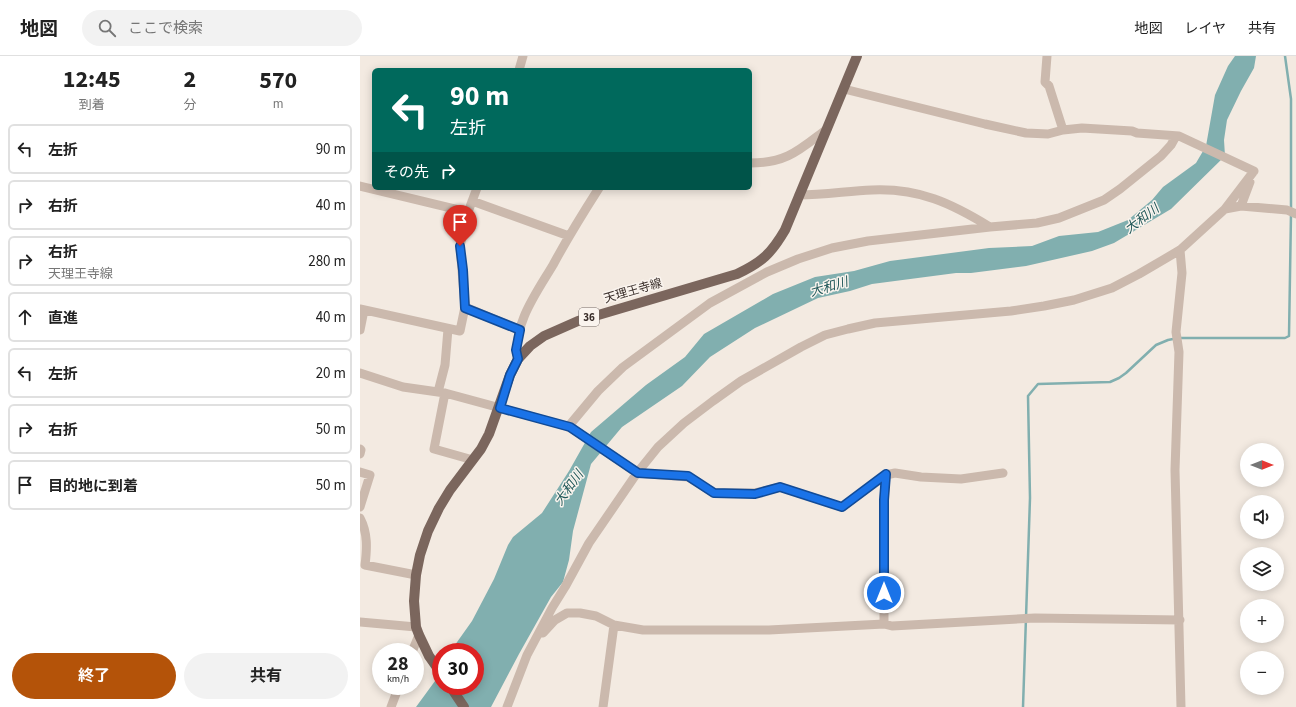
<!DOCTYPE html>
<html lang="ja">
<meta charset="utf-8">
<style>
:root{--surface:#fff;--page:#f2f2f2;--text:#222;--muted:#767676;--line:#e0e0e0;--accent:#b45309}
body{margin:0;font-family:"Source Sans 3","Noto Sans JP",sans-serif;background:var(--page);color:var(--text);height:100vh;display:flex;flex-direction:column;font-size:15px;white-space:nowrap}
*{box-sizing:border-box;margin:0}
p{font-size:13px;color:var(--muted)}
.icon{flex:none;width:22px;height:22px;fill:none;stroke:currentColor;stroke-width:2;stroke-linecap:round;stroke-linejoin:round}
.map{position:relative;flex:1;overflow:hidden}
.details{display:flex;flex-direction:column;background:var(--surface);width:360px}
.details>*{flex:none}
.guide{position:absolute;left:12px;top:12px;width:380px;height:122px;border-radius:6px;box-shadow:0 2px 10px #0003;background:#00695c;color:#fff;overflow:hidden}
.needle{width:26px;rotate:90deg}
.buttons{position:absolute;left:880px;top:387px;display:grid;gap:8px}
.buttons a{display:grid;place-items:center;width:44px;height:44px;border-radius:50%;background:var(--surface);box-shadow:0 2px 10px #0003;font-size:20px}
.speed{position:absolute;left:12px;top:587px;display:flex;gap:8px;font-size:20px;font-weight:700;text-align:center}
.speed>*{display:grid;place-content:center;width:52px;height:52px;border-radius:50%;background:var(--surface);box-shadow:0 2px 10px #0003;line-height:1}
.speed small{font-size:10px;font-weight:400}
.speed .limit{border:6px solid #d22;background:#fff;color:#111}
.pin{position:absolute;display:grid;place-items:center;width:34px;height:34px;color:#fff;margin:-41px -17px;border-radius:50% 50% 50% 0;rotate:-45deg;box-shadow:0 0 4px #0007}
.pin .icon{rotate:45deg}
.me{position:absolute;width:44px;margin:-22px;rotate:0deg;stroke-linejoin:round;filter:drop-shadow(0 0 3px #0008)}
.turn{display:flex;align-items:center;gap:14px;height:84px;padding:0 12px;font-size:18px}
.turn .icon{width:52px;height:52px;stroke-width:2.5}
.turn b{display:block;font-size:28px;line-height:34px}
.then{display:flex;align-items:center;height:38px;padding:0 12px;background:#0003;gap:8px;font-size:15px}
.eta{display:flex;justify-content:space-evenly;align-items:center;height:68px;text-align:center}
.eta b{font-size:24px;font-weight:700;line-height:28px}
.action{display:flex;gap:8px;margin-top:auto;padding:8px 12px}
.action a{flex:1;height:46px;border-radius:24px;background:var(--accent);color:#fff;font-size:16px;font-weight:700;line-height:46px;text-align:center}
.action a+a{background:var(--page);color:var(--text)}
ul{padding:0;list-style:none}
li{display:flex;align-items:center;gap:12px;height:50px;margin:0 8px 6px;padding:0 4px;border:2px solid var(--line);border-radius:6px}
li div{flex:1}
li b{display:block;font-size:15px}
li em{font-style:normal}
header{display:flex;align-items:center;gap:24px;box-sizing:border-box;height:56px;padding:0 20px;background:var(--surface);border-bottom:1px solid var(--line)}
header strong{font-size:19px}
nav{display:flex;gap:22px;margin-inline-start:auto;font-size:14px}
.search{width:280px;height:36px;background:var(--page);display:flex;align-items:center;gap:10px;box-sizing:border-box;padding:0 14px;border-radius:22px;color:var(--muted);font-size:15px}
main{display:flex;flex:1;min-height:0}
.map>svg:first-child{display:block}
.water{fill:#81afaf}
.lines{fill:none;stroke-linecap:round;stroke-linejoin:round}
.stream{stroke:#81afaf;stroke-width:2.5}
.street{stroke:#cbb9ad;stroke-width:9}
.primary{stroke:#7b665d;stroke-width:10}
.route-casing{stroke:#114b97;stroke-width:10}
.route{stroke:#1a73e8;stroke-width:7}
.labels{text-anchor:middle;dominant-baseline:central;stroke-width:3;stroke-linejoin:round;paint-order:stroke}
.shield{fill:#faf4ee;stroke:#746a66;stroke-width:1}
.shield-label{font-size:11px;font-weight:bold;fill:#3a2f2b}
.street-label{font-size:12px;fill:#3a2f2b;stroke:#faf4ee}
.water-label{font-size:13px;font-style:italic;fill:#22595a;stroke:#faf4ee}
</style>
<header>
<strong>地図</strong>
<div class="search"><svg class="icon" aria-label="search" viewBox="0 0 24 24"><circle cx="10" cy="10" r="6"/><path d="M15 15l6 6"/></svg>ここで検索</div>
<nav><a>地図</a><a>レイヤ</a><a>共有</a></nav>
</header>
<main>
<section class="details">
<div class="eta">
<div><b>12:45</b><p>到着</p></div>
<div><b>2</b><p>分</p></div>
<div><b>570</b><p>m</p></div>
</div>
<ul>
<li><svg class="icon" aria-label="left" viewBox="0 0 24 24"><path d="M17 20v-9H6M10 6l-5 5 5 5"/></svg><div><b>左折</b></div><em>90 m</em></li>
<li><svg class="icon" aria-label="right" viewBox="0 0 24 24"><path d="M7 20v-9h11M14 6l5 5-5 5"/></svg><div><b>右折</b></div><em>40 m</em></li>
<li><svg class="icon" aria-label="right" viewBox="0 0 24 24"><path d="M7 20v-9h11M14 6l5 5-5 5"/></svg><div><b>右折</b><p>天理王寺線</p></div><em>280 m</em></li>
<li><svg class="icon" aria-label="ahead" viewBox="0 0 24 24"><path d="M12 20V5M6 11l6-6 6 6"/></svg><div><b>直進</b></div><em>40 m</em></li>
<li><svg class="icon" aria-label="left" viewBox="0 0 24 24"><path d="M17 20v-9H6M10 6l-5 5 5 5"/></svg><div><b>左折</b></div><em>20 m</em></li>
<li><svg class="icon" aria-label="right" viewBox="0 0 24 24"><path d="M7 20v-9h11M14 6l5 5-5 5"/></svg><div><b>右折</b></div><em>50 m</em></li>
<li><svg class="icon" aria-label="arrive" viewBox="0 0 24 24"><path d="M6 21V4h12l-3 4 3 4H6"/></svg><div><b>目的地に到着</b></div><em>50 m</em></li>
</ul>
<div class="action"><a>終了</a><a>共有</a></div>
</section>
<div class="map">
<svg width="936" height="651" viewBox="0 0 936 651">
<rect width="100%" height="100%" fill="#f3eae1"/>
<path class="water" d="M875,0H896L894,12L881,35L867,64L864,84L865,100L811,153L754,187L732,195L666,210L611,217H596L512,228L490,235L458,242L395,272L350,301L322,330L262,371L231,408L213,475L209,504L203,526L191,541L159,598L131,651H56L75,625L81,613V630H115V596H90L112,565L134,523L148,489L153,481L182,457L209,415L231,376L286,329L325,301L344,278L413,238L455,221L494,215L530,205L629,192L672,190L699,180L738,176L768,164L792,144L803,131L836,107L846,90L855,39L868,10Z"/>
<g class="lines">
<path class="stream" d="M925,0L931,43V153
M663,651L670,442L668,340L678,328L750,326L759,322L766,317L796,289L808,284L818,282H925L929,280L931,158"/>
<path class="street" d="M687,0L685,26L689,30L703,74
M159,14L163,0
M484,33L625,68L666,77L688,78L703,74L722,72L772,75L777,77L819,80L894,115
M390,107C427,107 439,94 467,73
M0,130L108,156
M439,139C464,139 488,135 512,134C559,132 591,147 630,171
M112,145L209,180
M881,150L890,126
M865,153L881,150L927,154L936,158
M820,194L822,217L816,276L819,296L815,414L821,651
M105,251L160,274
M0,253L100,275L105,251L100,190L108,156L117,132
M0,274L4,254
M158,303C152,269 177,236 193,209C207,183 223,157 239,132
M0,317L43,331L85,337L210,371L277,417L328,421L354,437H395L420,431L482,451L526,419L535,417L561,421L601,423L643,417
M78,336L85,309L88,273
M85,337L74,393L113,404
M208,371L238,335L263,311L350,247L407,216L438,203L472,192L508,185L630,171L677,167L699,162L744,144L760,133L801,100L811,89L816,80
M0,393L1,394L0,398
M0,416L10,419L0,451
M0,462C8,477 7,493 5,509L56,519
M0,566L56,571
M524,568V444L526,419
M183,577L195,564L207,557H220L236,560L254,569L283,574H409L524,568L532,570L675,562L820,564
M52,596L59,579
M31,651L39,630
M147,651L167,599L192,552L205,531L229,487L277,417L298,391L324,367L353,345L381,325L441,291L465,279L488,273L515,267L651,255L684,250L714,244L752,232L779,218L820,194L865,153L894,115
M243,651L254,569"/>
<path class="primary" d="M81,617L69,600L59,579L56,571L54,545L56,519L60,499L68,475L79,452L90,434L121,393L129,378L150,319L158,303L170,290L184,280L218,265L377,218C402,206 411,198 425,174L497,0
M90,630L104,651"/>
</g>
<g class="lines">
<defs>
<path id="route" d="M100,190L103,214L105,252L160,274L156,294L158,303L150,319L140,352L210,371L278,417L328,420L354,437L395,438L420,431L482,451L526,418L524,444V537"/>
</defs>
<use href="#route" class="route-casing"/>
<use href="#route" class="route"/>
</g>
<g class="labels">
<rect class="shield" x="219" y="252" width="20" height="18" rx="3"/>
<g class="shield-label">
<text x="229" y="261">36</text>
</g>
<g class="street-label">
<text transform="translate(273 235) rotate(-16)">天理王寺線</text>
</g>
<g class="water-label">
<text transform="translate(782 163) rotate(-37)">大和川</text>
<text transform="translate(469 231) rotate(-16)">大和川</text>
<text transform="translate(209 432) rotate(-54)">大和川</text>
</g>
</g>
</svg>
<div class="buttons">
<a><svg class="needle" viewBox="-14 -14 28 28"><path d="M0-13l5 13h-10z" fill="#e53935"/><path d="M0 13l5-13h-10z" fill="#767676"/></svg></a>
<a><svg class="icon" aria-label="sound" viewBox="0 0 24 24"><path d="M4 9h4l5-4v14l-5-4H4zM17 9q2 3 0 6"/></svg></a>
<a><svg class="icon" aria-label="layers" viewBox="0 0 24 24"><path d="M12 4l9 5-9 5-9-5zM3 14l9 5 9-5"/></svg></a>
<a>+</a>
<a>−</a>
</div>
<div class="speed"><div>28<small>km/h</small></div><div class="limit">30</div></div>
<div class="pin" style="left:100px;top:190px;background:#d93025"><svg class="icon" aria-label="arrive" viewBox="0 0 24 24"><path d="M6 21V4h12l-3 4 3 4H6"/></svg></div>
<svg class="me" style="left:524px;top:537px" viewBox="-20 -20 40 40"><circle r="17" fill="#1a73e8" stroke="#fff" stroke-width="3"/><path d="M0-11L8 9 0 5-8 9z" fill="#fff"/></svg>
<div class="guide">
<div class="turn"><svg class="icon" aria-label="left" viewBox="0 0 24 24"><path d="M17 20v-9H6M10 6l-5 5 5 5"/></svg><div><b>90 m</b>左折</div></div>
<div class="then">その先<svg class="icon" aria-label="right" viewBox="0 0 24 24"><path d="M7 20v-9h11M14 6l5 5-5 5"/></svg></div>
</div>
</div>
</main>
